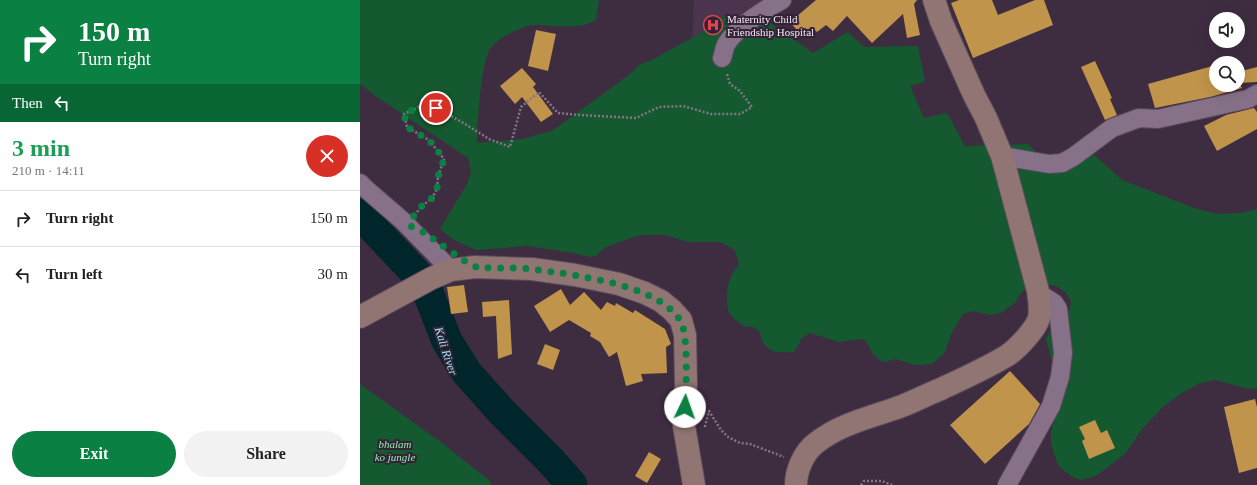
<!DOCTYPE html>
<meta charset="utf-8">
<style>
:root{--surface:#fff;--page:#f2f2f2;--text:#222;--muted:#767676;--line:#e0e0e0;--accent:#0b8043}
body{margin:0;font-family:"Times New Roman",serif;background:var(--page);color:var(--text);height:100vh;display:flex;flex-direction:column;font-size:15px;white-space:nowrap}
*{box-sizing:border-box;margin:0}
p{font-size:13px;color:var(--muted)}
.icon{flex:none;width:22px;height:22px;fill:none;stroke:currentColor;stroke-width:2;stroke-linecap:round;stroke-linejoin:round}
.map{position:relative;flex:1;overflow:hidden}
.details{display:flex;flex-direction:column;background:var(--surface);width:360px}
.details>*{flex:none}
.top-card{background:#0b8043;color:#fff;overflow:hidden}
.controls{position:absolute;left:849px;top:12px;display:grid;gap:8px}
.controls a{display:grid;place-items:center;width:36px;height:36px;border-radius:50%;background:var(--surface);box-shadow:0 4px 16px #0002;font-size:20px}
.pin{position:absolute;display:grid;place-items:center;width:34px;height:34px;color:#fff;margin:-17px;border:2px solid #fff;border-radius:50%;box-shadow:0 1px 4px #0007}
.me{position:absolute;width:44px;margin:-22px;rotate:3deg;stroke-linejoin:round;filter:drop-shadow(0 0 3px #0008)}
.turn{display:flex;align-items:center;gap:14px;height:84px;padding:0 12px;font-size:18px}
.turn .icon{width:52px;height:52px;stroke-width:2.5}
.turn b{display:block;font-size:28px;line-height:34px}
.then{display:flex;align-items:center;height:38px;padding:0 12px;background:#0003;gap:8px;font-size:15px}
.round{display:grid;place-items:center;flex:none;width:42px;height:42px;border-radius:21px;background:var(--page)}
.overview{display:flex;align-items:center;justify-content:space-between;height:68px;padding:0 12px}
h1{font-size:24px;font-weight:700;line-height:30px;color:#1e9e55}
.action{display:flex;gap:8px;margin-top:auto;padding:8px 12px}
.action a{flex:1;height:46px;border-radius:24px;background:var(--accent);color:#fff;font-size:16px;font-weight:700;line-height:46px;text-align:center}
.action a+a{background:var(--page);color:var(--text)}
ul{padding:0;list-style:none}
li{display:flex;align-items:center;gap:12px;height:56px;padding:0 12px;border-top:1px solid var(--line)}
li div{flex:1}
li b{display:block;font-size:15px}
li em{font-style:normal}
main{display:flex;flex:1;min-height:0}
.map>svg:first-child{display:block}
.built{fill:#4a344e}
.green{fill:#155930}
.lines{fill:none;stroke-linecap:round;stroke-linejoin:round}
.river{stroke:#00252b;stroke-width:31}
.building{fill:#c0944b}
.minor-casing{stroke:#5b4b5d;stroke-width:20}
.secondary-casing{stroke:#5b4b5d;stroke-width:24}
.path{stroke:#847587;stroke-width:2.5;stroke-dasharray:2 2;stroke-linecap:butt}
.minor{stroke:#867189;stroke-width:18}
.secondary{stroke:#907572;stroke-width:22}
.route{stroke:#0b8043;stroke-width:7;stroke-dasharray:0 12.6}
.labels{text-anchor:middle;dominant-baseline:central;stroke-width:4;stroke-linejoin:round;paint-order:stroke}
.poi-label{font-size:11px;fill:#f3e8f5;stroke:#342237;text-anchor:start}
.park-label{font-size:11px;font-style:italic;fill:#8cefaa;stroke:#342237}
.water-label{font-size:12px;font-style:italic;fill:#97e7f6;stroke:#342237}
</style>
<main>
<section class="details">
<div class="top-card">
<div class="turn"><svg class="icon" aria-label="right" viewBox="0 0 24 24"><path d="M7 20v-9h11M14 6l5 5-5 5"/></svg><div><b>150 m</b>Turn right</div></div>
<div class="then">Then<svg class="icon" aria-label="left" viewBox="0 0 24 24"><path d="M17 20v-9H6M10 6l-5 5 5 5"/></svg></div>
</div>
<div class="overview"><div><h1>3 min</h1><p>210 m · 14:11</p></div><a class="round" style="background:#d93025;color:#fff"><svg class="icon" aria-label="close" viewBox="0 0 24 24"><path d="M6 6l12 12M18 6L6 18"/></svg></a></div>
<ul>
<li><svg class="icon" aria-label="right" viewBox="0 0 24 24"><path d="M7 20v-9h11M14 6l5 5-5 5"/></svg><div><b>Turn right</b></div><em>150 m</em></li>
<li><svg class="icon" aria-label="left" viewBox="0 0 24 24"><path d="M17 20v-9H6M10 6l-5 5 5 5"/></svg><div><b>Turn left</b></div><em>30 m</em></li>
</ul>
<div class="action"><a>Exit</a><a>Share</a></div>
</section>
<div class="map">
<svg width="897" height="485" viewBox="0 0 897 485">
<rect width="100%" height="100%" fill="#3e2c41"/>
<path class="built" d="M334,0H414L332,50Z"/>
<path class="green" d="M0,0H239L236,20C217,31 193,24 172,25C167,25 161,29 155,31C147,34 136,41 130,49C121,62 117,125 117,143L162,139L192,131L269,75L279,65L292,60L339,34L351,24L365,16L406,20L453,53L488,32L504,47L558,46L565,82L550,86L564,118L587,113L605,146L668,144L683,159L730,151L762,180L837,209L858,214L882,213L897,209V389L885,388L855,380L840,383L822,393L804,406L782,429L765,454L736,476L721,480L711,476L699,466L697,462L691,444V431L697,412L699,398L691,375L693,366L686,339L695,323L707,316L711,304L710,299L704,291L696,286L675,282L665,289L658,297L656,302L641,313L630,315L613,311L603,314L592,332L585,352L572,364L555,365L535,359L526,362L521,361L513,354L506,341L501,339L479,342L450,333L442,338L434,352C422,353 408,354 402,340C401,336 400,331 397,329C392,326 386,328 382,325C378,322 370,316 369,312C364,298 368,274 379,265L375,250L360,242H330L324,241L306,235H282L277,236L246,247L235,256L230,257L213,253L168,246L116,250L94,240L80,229L107,184L111,172L108,158L17,97L0,84Z
M0,384L82,443L130,481L132,485H0Z"/>
<g class="lines">
<path class="river" d="M0,214L64,282L87,341L107,373L141,411L191,461L212,485"/>
</g>
<path class="building" d="M456,0H557L554,4L560,35L547,38L543,14L512,43L487,16L473,31L466,25L457,32L452,27L442,36L430,22Z
M599,0H632L638,15L675,0H684L693,25L613,58L591,3Z
M176,30L196,34L188,71L168,66Z
M735,61L752,98L750,99L757,115L745,120L721,67Z
M856,65V85H878V72L897,67V82L879,83L882,88L850,97L795,108L788,84Z
M162,68L176,84L173,87L193,114L181,122L162,97L155,104L140,86Z
M894,108L897,112V129L857,151L844,126L866,115Z
M104,285L108,312L91,314L87,287Z
M201,289L210,305L224,292L241,310L247,302L255,306L256,303L273,313L275,310L305,329L311,344L306,347L307,373L281,374L283,381L266,386L257,352L249,357L240,342L230,336L231,333L209,320L190,332L174,306Z
M149,300L152,354L138,359L136,316L123,317L122,302Z
M185,344L200,350L193,370L177,364Z
M650,371L680,404L669,424L625,464L590,425Z
M895,399L897,407V468L879,473L864,407Z
M735,420L741,433L747,430L755,448L729,459L722,441L725,439L719,427Z
M289,452L301,459L287,483L275,476Z"/>
<g class="lines">
<defs>
<path id="minor" d="M362,58C364,53 364,47 367,43C377,27 405,9 422,0
M642,156L689,164L702,163L713,157L752,128L779,118L798,119L888,99L897,94
M0,183L6,189L43,221L91,270
M647,485L691,406L700,377L703,353L698,309L694,303L686,298L682,299L680,302"/>
<path id="secondary" d="M0,317L72,278L91,270L115,267L172,269L215,275L259,284L285,293L301,301L312,310L321,320L325,335L326,384L324,426L334,485
M436,485C436,470 444,452 456,443C481,423 513,417 542,406C555,401 568,394 581,389C604,378 627,368 648,355C658,348 676,329 679,318C681,309 679,299 678,291L642,156L626,118L614,95L581,21L574,0"/>
</defs>
<use href="#minor" class="minor-casing"/>
<use href="#secondary" class="secondary-casing"/>
<path class="path" d="M57,212L62,206L72,198L77,189L78,177L84,159L69,140L47,127L44,114L59,107L77,108L105,124L129,139L150,147L161,107L179,92L198,113L220,115L276,118L299,107L323,106L351,114H380L392,107L380,91L370,84L367,74
M344,426H345L349,411L361,430L368,437L380,443L390,444L424,457
M501,485L504,481H522L532,485"/>
<use href="#minor" class="minor"/>
<use href="#secondary" class="secondary"/>
</g>
<g class="lines">
<path class="route" d="M76,108L59,107L44,114L47,127L69,140L84,159L78,177L77,189L72,198L62,206L52,218L50,226C55,228 61,230 66,234C75,240 109,266 117,267C134,269 153,267 171,269C181,270 191,272 201,273C236,279 299,288 320,320C329,333 326,389 325,407"/>
</g>
<defs>
<symbol id="hospital-ring" viewBox="-11 -11 22 22"><circle r="9.5" fill="#342237" stroke="#e0444e" stroke-width="1.5"/><path d="M-5-5h3v3.5h4V-5h3V5h-3V1.5h-4V5h-3Z" fill="#e0444e"/></symbol>
</defs>
<g fill-rule="evenodd">
<use href="#hospital-ring" x="342" y="14" width="22" height="22"/>
</g>
<g class="labels">
<g class="poi-label">
<text x="367" y="19">Maternity Child<tspan x="367" dy="13">Friendship Hospital</tspan></text>
</g>
<g class="park-label">
<text x="35" y="444">bhalam<tspan x="35" dy="13">ko jungle</tspan></text>
</g>
<g class="water-label">
<text transform="translate(86 351) rotate(72)">Kali River</text>
</g>
</g>
</svg>
<div class="controls">
<a><svg class="icon" aria-label="sound" viewBox="0 0 24 24"><path d="M4 9h4l5-4v14l-5-4H4zM17 9q2 3 0 6"/></svg></a>
<a><svg class="icon" aria-label="search" viewBox="0 0 24 24"><circle cx="10" cy="10" r="6"/><path d="M15 15l6 6"/></svg></a>
</div>
<div class="pin" style="left:76px;top:108px;background:#d93025"><svg class="icon" aria-label="arrive" viewBox="0 0 24 24"><path d="M6 21V4h12l-3 4 3 4H6"/></svg></div>
<svg class="me" style="left:325px;top:407px" viewBox="-20 -20 40 40"><circle r="19" fill="#fff"/><path d="M0-13L10 11 0 6-10 11z" fill="#0b8043"/></svg>
</div>
</main>
